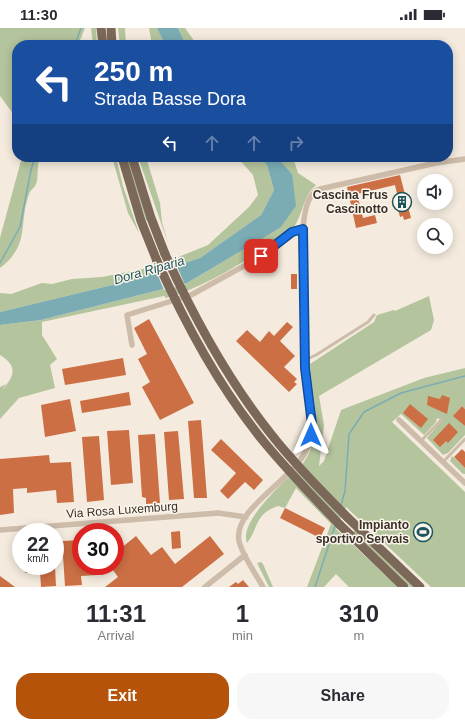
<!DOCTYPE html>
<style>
:root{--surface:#fff;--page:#f7f7f7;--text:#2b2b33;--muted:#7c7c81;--accent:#b45309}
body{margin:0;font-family:Arial,sans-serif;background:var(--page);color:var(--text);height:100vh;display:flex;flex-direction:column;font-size:15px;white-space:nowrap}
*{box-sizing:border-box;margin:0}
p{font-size:13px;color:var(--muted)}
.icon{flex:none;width:22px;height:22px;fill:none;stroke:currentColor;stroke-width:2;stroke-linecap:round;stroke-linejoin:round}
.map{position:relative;height:559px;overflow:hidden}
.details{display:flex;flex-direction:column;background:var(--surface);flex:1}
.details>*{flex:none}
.hud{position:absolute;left:12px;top:12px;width:441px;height:122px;border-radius:16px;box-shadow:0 2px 10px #0003;background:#1a4fa0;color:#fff;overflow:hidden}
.fabs{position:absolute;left:417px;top:146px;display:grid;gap:8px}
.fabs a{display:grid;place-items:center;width:36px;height:36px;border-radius:50%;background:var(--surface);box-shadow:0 2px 10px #0003;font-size:20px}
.speed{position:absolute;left:12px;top:495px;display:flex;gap:8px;font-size:20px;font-weight:700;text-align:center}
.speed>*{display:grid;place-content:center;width:52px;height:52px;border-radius:50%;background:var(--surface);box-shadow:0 2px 10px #0003;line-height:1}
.speed small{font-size:10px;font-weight:400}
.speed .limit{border:6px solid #d22;background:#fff;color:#111}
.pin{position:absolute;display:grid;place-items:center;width:34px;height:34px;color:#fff;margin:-17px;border-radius:8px;box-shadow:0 2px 6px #0006}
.me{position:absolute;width:44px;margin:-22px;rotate:0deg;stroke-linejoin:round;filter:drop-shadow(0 0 3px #0008)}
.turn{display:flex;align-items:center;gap:14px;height:84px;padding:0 16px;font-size:18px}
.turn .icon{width:52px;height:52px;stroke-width:2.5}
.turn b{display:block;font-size:28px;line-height:34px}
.lanes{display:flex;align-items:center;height:38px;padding:0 16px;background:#0003;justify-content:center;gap:20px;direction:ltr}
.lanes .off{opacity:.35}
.eta{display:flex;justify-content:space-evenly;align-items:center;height:68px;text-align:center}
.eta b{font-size:24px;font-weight:600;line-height:28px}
.primary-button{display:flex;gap:8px;margin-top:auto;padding:8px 16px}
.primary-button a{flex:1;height:46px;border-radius:16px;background:var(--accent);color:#fff;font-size:16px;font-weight:600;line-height:46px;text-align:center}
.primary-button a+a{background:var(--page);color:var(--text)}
.status{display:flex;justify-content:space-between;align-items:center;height:28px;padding:0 20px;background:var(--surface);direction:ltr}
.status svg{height:11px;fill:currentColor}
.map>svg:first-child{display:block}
.green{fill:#b4c49d}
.water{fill:#7bacb3}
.pier{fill:#f4ebde}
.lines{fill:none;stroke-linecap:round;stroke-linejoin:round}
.stream{stroke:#7bacb3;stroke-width:1.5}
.building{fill:#cc6f44}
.service{stroke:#cdbca9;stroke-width:3}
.minor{stroke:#cdbca9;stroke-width:5.5}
.primary{stroke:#7c6859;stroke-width:9}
.primary-bridge{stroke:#7c6859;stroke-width:9}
.route-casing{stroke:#114b97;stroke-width:10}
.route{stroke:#1a73e8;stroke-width:7}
.labels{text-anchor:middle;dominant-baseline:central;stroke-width:3;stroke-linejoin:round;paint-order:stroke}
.poi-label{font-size:12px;font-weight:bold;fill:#3a3029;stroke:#fbf5eb;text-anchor:end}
.street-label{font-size:12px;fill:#3a3029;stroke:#fbf5eb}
.water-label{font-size:13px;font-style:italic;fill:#1c545e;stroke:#fbf5eb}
</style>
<div class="status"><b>11:30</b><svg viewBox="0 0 49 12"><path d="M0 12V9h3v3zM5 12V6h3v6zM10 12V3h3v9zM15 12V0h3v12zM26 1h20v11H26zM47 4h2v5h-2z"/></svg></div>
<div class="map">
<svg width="465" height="559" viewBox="0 0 465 559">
<rect width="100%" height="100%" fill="#f4ebde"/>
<path class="green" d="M0,0H85L78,17H17V91L0,68Z
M91,0H96L97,17H93Z
M118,0H125L126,17H120Z
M149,0H157L165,17H152Z
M178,0H185L197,17H186Z
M22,129H40C36,139 39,150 36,156C35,160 30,162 29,166C18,197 31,216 0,240V210Z
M112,129H116L123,158L139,205L128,185Z
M126,129H129L149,192L146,193Z
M138,129H146L160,175L162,194L168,215Z
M237,129H259L267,137L274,162L261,187L200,230L129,253L0,284V265L11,266L42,255L52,256L72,251L102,249L148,240L176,230L208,217L249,179L258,167L253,147Z
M277,129H293L298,145L316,157C303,168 303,186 294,199C254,228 213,256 166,270L164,268L42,294V307L57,331L50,337L55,360L19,370L0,391V359L6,356L2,362C15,348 18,338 0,327V297L41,292L187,255L280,200L292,146Z
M429,268L434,292L431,302L319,368L324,397L319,438L324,433L341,382L424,350L465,340V381L462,378L454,387L465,398V407L448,425L443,427L427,410L442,392L437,390L436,394L424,407L401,386L392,394L465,464V559H431L346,479L336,501L398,559H349L336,546L324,559H307L331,496L296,460L285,480L278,478C254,486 259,500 247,515C238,492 289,450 304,434C325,401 312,371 310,336L374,294L377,287L394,282L395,283Z
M452,428L465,440V446H463L450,433Z
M355,502L415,559H410L353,504Z
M261,534L263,536L273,559H269L257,535Z"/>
<path class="water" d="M157,0H178L186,17H165Z
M259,129H277L292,146L296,178L280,200L187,255L41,292L0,297V284L129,253L200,230L261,187L274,162L267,137Z"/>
<path class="pier" d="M176,236L185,257L164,262L156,243Z"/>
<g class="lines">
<path class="stream" d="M75,17L81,0
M0,235L20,199L31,142L35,129
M341,477L345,463L349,406L364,384L401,365L465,348
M315,559L335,498"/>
</g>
<path class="building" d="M400,147L411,190L404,192L403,188L400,189L396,174H399L395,157L357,166L363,190L375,187L377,195L356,200L347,159Z
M291,246H297V261H291Z
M149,291L194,375L160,392L142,359L150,354L138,331L147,326L134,300Z
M287,294L293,299L280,313L295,328L284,339L297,351L294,354L297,356L289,364L236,313L247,302L260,314L269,303L274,308Z
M123,330L126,347L65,357L62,341Z
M129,364L131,377L82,385L80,373Z
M442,367L450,370L447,386L427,377L428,368L440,371Z
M70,371L76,403L45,409L41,377Z
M410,376L428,391L421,400L403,385Z
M462,378L465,381V398L453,388Z
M201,392L207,470H194L188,393Z
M449,395L458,404L448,415L446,413L440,419L433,412Z
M129,402L133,455L111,457L107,403Z
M178,403L184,471L169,472L164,404Z
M155,406L160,475L146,476V470L142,469L138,407Z
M99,408L104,472L87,474L82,409Z
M221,411L263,452L254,462L245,454L228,471L220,463L236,445L211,422Z
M462,421L465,424V440L454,429Z
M49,427L50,435L71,434L74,474L57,475L56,462L27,465V460L13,461L14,485L0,487V431Z
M285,480L325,500L320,510L280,490Z
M180,503L181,520L172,521L171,504Z
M136,508L151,527L162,519L175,536L210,508L224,526L182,559H105L118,549L110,538H115V525Z
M81,512V538H96L97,547L81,548L82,557L65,558L62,513Z
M25,538H55L56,558L41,559L40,544L25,545Z
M0,548L15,559H0Z
M243,552L249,559H229L236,554L238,556Z"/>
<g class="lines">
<path class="service" d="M305,332L316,327L368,294L374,287
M421,413L441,392
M443,434L465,411"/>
<path class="minor" d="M132,317L127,287L191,267L255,232L292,205L303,201
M399,392L465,455
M0,502L218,485L246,489
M205,559L245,527
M263,559C256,546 242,527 239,513C232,479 301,449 309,415C316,390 306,365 305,340C302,294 303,247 303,201C304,189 306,165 320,161L436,135L465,131"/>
<path class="primary" d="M101,0L103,17
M111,0L112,17
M122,129L141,193L157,233
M132,129L151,190L165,226
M347,489L420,559
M340,497L404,559"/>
<path class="primary-bridge" d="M165,226C194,290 227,351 271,406C294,436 321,462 347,489
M157,233C186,297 219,359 264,414C288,443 314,470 340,497"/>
</g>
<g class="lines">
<defs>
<path id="route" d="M261,228L292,204L303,201L305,340L312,396L311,407"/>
</defs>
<use href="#route" class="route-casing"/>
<use href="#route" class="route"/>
</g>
<defs>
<symbol id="building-ring" viewBox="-11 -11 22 22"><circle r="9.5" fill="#fbf5eb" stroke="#1c545e" stroke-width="1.5"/><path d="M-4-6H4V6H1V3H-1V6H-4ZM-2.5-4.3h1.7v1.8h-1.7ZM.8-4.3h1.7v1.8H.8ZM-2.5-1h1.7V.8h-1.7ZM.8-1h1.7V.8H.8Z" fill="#1c545e"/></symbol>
<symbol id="stadium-ring" viewBox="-11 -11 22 22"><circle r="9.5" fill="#fbf5eb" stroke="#1c545e" stroke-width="1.5"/><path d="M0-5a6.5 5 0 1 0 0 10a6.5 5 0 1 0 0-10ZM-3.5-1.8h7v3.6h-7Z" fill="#1c545e"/></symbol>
</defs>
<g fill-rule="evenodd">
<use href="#building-ring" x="391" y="163" width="22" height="22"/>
<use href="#stadium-ring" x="412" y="493" width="22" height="22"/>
</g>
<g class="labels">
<g class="poi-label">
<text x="388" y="167">Cascina Frus<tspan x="388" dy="14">Cascinotto</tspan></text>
<text x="409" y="497">Impianto<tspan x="409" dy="14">sportivo Servais</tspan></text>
</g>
<g class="street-label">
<text transform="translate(122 482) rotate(-4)">Via Rosa Luxemburg</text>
</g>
<g class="water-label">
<text transform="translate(149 242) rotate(-16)">Dora Riparia</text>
</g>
</g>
</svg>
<div class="fabs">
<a><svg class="icon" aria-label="sound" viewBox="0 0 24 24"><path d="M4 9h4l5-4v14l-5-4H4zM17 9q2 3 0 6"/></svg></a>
<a><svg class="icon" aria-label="search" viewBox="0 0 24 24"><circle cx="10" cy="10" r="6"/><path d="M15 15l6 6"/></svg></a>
</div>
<div class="speed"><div>22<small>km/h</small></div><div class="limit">30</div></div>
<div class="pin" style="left:261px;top:228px;background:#d93025"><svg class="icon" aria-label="arrive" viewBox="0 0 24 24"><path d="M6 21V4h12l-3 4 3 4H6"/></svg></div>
<svg class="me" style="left:311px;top:407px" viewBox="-20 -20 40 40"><path d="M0-17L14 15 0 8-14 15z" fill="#1a73e8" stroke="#fff" stroke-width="4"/></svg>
<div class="hud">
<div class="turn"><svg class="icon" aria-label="left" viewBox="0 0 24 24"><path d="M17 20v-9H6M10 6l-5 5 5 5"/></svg><div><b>250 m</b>Strada Basse Dora</div></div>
<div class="lanes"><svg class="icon" aria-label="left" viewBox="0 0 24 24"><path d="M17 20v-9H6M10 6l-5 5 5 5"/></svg><svg class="icon off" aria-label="ahead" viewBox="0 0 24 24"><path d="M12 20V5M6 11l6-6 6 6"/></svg><svg class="icon off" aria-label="ahead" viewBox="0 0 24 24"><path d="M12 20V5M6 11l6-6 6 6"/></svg><svg class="icon off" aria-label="right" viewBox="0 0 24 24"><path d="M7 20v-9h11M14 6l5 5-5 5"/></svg></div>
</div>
</div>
<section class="details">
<div class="eta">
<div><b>11:31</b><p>Arrival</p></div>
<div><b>1</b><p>min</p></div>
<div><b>310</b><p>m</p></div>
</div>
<div class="primary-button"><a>Exit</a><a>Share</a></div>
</section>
